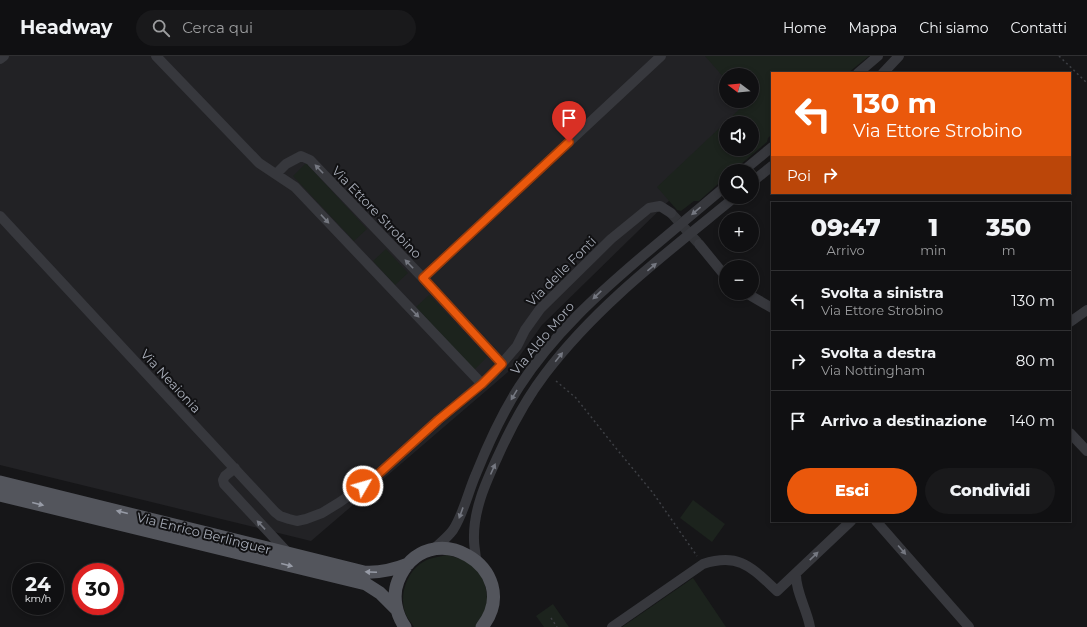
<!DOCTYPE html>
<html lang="it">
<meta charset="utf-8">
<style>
:root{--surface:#101012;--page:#19191b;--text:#f1f3f6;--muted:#9c9d9f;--line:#303032;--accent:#ea580c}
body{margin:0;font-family:Montserrat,sans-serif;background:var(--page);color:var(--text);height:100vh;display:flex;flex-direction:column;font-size:15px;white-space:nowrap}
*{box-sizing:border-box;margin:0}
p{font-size:13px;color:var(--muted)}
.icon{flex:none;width:22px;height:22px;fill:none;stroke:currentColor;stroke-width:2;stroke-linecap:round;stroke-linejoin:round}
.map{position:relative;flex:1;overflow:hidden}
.panel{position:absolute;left:771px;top:146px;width:300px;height:320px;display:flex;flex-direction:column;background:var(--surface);border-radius:0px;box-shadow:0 2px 6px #0003,0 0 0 1px var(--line)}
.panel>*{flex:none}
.banner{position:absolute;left:771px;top:16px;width:300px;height:122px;border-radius:0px;box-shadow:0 2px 6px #0003,0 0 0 1px var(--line);background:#ea580c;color:#fff;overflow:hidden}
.needle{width:26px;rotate:286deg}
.controls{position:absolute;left:719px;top:12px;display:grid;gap:8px}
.controls a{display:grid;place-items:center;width:40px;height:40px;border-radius:50%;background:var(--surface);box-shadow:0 2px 6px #0003,0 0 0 1px var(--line);font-size:20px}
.speed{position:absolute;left:12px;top:507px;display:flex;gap:8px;font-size:20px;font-weight:700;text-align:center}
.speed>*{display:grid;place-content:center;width:52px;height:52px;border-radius:50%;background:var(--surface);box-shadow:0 2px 6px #0003,0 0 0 1px var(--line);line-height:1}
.speed small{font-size:10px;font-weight:400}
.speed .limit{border:6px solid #d22;background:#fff;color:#111}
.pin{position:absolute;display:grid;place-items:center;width:34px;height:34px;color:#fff;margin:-41px -17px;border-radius:50% 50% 50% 0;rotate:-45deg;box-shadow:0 0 4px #0007}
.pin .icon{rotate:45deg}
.me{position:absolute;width:44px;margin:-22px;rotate:52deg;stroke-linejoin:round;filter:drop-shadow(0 0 3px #0008)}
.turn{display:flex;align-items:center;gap:14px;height:84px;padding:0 16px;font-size:18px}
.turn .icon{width:52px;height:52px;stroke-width:2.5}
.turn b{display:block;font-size:28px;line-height:34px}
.then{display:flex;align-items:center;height:38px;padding:0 16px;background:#0003;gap:8px;font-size:15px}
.eta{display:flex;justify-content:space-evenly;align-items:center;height:68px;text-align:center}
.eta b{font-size:24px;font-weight:800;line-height:28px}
.button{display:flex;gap:8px;margin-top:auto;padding:8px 16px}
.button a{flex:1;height:46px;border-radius:24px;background:var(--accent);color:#fff;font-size:16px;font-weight:800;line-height:46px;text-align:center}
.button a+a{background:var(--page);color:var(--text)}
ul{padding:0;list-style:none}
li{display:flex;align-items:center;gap:12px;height:60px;padding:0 16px;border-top:1px solid var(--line)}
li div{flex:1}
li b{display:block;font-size:15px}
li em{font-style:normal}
header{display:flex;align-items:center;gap:24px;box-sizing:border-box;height:56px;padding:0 20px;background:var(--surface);border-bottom:1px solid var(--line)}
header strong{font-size:19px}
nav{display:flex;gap:22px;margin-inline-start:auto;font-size:14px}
.search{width:280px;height:36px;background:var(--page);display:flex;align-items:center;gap:10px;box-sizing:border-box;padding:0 14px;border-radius:22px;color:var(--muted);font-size:15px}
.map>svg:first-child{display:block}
.built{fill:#222225}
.green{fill:#1c231d;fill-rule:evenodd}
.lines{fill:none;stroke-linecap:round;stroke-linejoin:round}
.minor-tunnel{stroke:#333438;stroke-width:10;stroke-dasharray:10 5;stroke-linecap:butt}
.path{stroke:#3d3f44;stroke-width:1.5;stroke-dasharray:2 3;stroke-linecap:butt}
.minor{stroke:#37383d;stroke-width:10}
.major{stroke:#53555c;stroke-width:13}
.oneway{fill:#757881}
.oneway2{fill:#979ba6}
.route-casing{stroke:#983908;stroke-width:10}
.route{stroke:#ea580c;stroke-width:7}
.labels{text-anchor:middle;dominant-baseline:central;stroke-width:4;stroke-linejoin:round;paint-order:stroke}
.street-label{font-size:13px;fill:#a8adb8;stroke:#111113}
</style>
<header>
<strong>Headway</strong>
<div class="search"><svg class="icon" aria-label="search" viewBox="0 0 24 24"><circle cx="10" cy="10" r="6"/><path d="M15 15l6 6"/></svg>Cerca qui</div>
<nav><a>Home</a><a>Mappa</a><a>Chi siamo</a><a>Contatti</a></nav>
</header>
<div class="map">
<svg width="1087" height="571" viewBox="0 0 1087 571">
<rect width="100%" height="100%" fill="#161618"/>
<path class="built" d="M0,0H711L726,19V45H752L762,53L726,67V89L542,269L508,316L311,485L0,409Z"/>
<path class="green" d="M705,0H869L848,17H772V78L768,82L767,86L733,115H726V121L699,145H694L681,155L677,154L657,131L746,47L745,45H752V19H726V24ZM726,67H752V93H726Z
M306,107L367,173L354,185L293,120Z
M386,193L408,217L395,229L373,205Z
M429,239L487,301L474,314L416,251Z
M693,444L725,468L712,486L680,462Z
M447,499C455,501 463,503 470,508C490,521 493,555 475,571H414C412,568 409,564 407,561C398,543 405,519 420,508C428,502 437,501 447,499Z
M693,522L726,571H622Z
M553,548L555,551L569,571H544L536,560Z"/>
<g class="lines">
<path class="minor-tunnel" d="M671,157L699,188"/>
<path class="path" d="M1059,0L1087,27
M556,325L576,342L615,391L653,437L697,500
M551,562L557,571"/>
<path class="minor" d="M156,0L259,107L295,131L482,328
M0,3L4,0
M858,17L878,0
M883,17L899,0
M743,115L772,91
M276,118L286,108L301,100L310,104L423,222L502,308
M752,126L772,110
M0,160L275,456L280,460L289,463L297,465L306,463L322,457L340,446L374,422L438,364L492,319L517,290L525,274L540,253L611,183L649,152L660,150L671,157
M699,188L726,221
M423,222L661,0
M746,237L772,252
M1070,266L1087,254
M1070,377L1087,395
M235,412L225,420L223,424L224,428L288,497
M876,465L969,571
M434,493C440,487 448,481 453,474C464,457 468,436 476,418C488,388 501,359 519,331C553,278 598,238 645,198C672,175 699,153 726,130
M476,505C476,498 474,491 474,484C473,454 486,426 498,400C511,371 526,343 545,318C597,249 668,196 735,141
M612,571L703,508C740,496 752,512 777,535L796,517
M810,571C807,553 795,535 796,517L851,465"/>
<path class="major" d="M0,426L364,516C380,517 393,514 408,508
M0,439L366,528L380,537L396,553
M405,571C396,558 392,540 398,525C427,454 527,513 482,571"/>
</g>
<defs><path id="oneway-solid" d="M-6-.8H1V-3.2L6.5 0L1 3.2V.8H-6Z"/></defs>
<g class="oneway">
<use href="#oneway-solid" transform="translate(319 113) rotate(-134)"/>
<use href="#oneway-solid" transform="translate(696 155) rotate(140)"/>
<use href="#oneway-solid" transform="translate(325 163) rotate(47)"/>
<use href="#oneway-solid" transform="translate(409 208) rotate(-134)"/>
<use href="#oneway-solid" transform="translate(652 211) rotate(-40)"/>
<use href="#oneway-solid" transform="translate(597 239) rotate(136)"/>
<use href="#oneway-solid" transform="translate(415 257) rotate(46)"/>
<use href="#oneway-solid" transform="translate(559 301) rotate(-51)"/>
<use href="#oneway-solid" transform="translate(514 339) rotate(121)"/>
<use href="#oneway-solid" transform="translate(493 413) rotate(-66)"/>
<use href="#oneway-solid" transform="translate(461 457) rotate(110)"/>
<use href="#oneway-solid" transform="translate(261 469) rotate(-133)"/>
<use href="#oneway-solid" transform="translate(902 494) rotate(49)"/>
<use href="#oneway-solid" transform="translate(814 500) rotate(-44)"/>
</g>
<g class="oneway2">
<use href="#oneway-solid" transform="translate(38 448) rotate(14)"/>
<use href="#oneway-solid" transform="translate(122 456) rotate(-166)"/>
<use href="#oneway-solid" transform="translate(287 509) rotate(14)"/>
<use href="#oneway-solid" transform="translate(371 516) rotate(-177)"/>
</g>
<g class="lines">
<defs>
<path id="route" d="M363,430L374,422L438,364L482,328L502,308L423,222L569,86"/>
</defs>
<use href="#route" class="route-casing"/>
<use href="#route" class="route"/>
</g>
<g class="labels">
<g class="street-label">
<text transform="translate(377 156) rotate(46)">Via Ettore Strobino</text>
<text transform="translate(561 215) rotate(-45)">Via delle Fonti</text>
<text transform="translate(542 282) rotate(-50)">Via Aldo Moro</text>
<text transform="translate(171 325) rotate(47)">Via Neaionia</text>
<text transform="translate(204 477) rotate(14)">Via Enrico Berlinguer</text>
</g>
</g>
</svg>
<div class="controls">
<a><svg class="needle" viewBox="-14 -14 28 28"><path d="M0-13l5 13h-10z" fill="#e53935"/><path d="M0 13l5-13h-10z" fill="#9c9d9f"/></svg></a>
<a><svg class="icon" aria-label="sound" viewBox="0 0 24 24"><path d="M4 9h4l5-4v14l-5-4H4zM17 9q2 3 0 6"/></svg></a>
<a><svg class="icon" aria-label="search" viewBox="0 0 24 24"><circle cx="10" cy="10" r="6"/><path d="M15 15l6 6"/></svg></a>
<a>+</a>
<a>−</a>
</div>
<div class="speed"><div>24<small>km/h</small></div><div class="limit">30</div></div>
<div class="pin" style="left:569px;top:86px;background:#d93025"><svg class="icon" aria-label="arrive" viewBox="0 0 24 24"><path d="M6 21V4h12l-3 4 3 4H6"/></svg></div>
<svg class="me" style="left:363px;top:430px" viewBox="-20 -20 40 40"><circle r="17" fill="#ea580c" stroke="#fff" stroke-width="3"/><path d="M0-11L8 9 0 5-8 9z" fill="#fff"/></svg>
<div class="banner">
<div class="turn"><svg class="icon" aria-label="left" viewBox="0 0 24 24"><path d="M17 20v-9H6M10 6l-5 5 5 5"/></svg><div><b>130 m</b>Via Ettore Strobino</div></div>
<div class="then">Poi<svg class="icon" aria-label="right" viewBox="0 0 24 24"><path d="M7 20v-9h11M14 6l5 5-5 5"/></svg></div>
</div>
<section class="panel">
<div class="eta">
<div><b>09:47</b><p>Arrivo</p></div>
<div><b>1</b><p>min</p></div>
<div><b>350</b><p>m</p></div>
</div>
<ul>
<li><svg class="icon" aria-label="left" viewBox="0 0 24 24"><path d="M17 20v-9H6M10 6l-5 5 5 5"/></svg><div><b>Svolta a sinistra</b><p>Via Ettore Strobino</p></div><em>130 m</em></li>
<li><svg class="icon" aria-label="right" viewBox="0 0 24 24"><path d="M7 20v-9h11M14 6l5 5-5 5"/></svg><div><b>Svolta a destra</b><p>Via Nottingham</p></div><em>80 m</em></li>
<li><svg class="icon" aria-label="arrive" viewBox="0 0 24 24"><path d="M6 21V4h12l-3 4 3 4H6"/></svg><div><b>Arrivo a destinazione</b></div><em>140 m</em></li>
</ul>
<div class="button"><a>Esci</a><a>Condividi</a></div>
</section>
</div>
